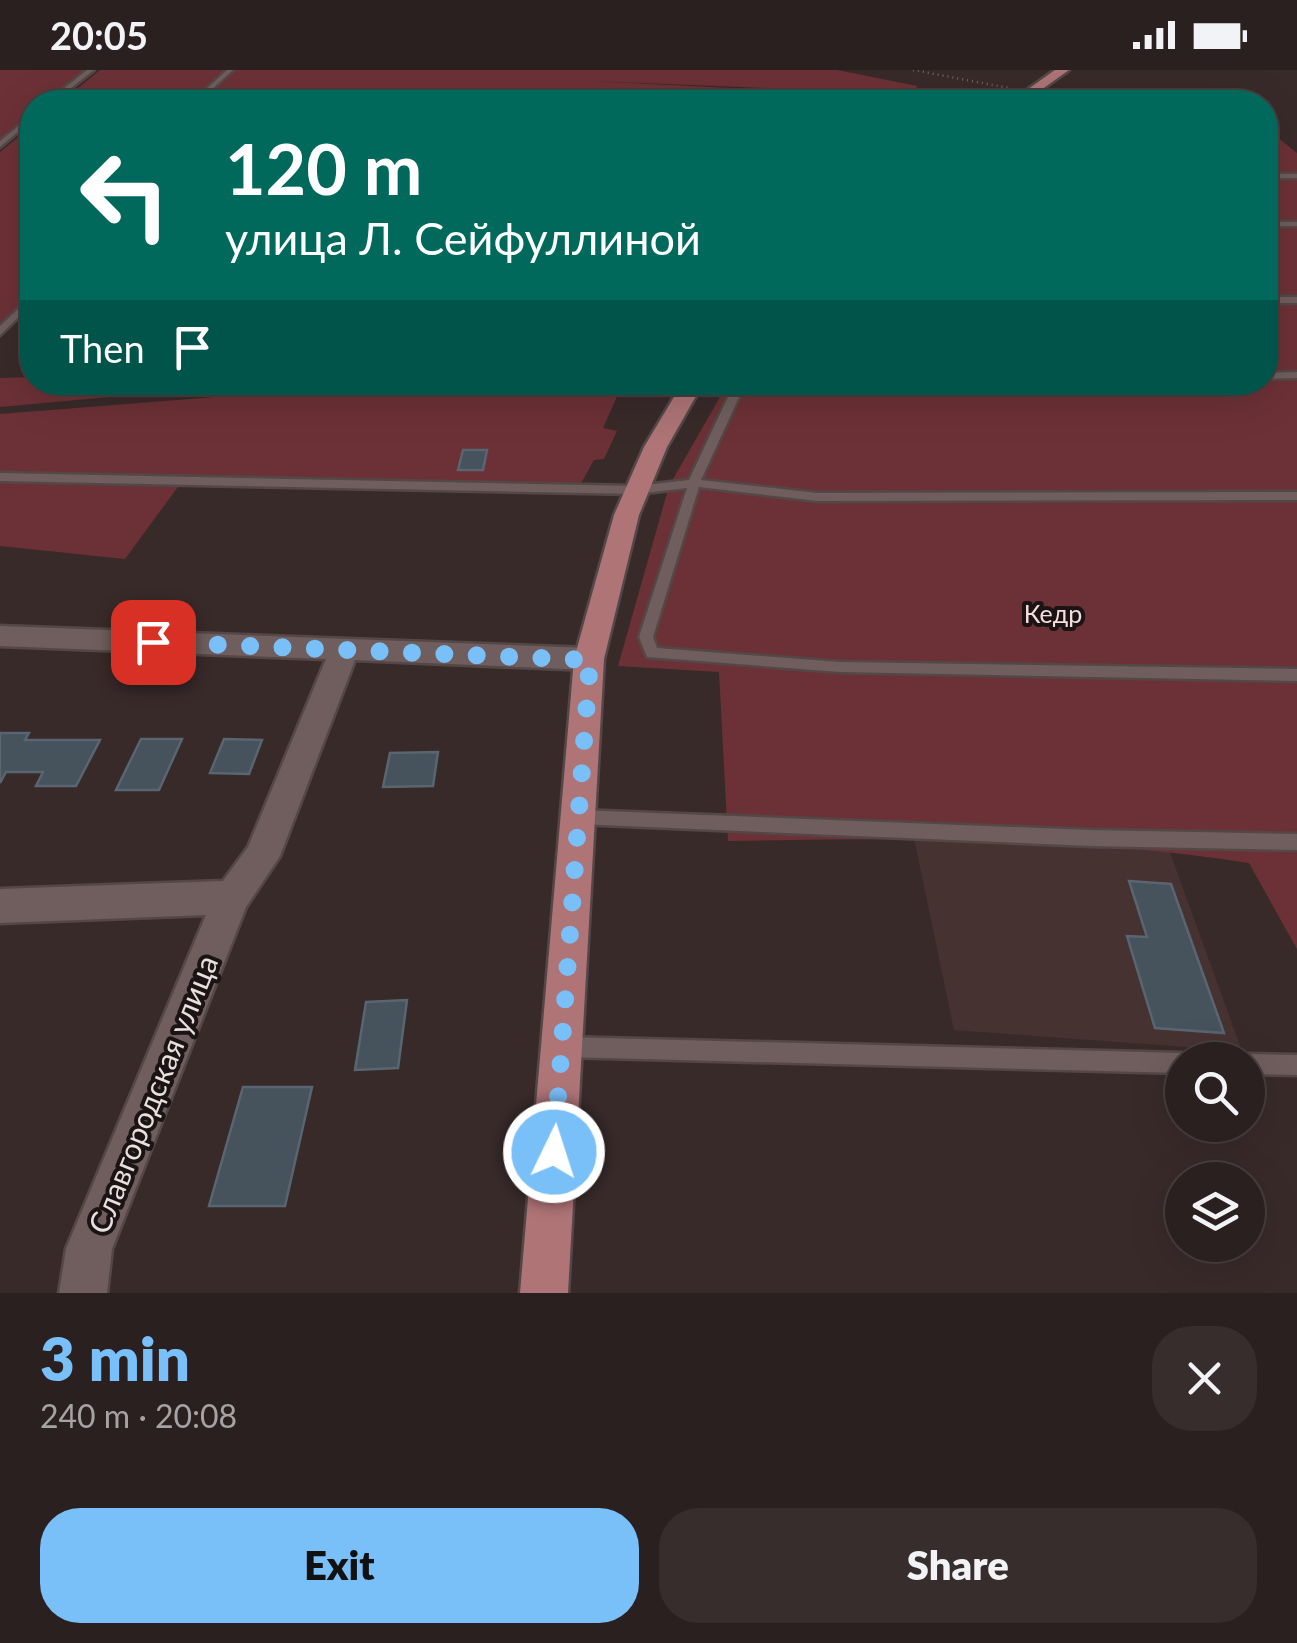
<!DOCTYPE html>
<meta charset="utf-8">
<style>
:root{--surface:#2b2020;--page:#372d2d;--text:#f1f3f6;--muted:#a6a3a5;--line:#473e3e;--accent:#79bff8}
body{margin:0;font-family:Lato,sans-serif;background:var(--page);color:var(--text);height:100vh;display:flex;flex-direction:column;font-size:38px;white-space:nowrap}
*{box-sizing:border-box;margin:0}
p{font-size:32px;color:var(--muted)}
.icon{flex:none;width:55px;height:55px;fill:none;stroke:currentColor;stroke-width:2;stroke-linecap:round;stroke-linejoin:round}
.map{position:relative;height:1223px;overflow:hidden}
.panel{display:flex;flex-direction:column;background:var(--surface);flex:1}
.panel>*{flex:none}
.top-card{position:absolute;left:20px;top:20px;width:1258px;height:305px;border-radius:40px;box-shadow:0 10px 40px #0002,0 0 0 2px var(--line);background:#00695c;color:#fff;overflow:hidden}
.buttons{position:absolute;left:1165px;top:972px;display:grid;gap:20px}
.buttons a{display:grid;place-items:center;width:100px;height:100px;border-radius:50%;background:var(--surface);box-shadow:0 10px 40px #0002,0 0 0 2px var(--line);font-size:50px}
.pin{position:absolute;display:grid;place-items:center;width:85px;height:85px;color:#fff;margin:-42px;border-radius:20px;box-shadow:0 5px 15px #0006}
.me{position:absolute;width:110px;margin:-55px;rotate:4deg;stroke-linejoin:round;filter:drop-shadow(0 0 8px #0008)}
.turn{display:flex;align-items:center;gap:35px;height:210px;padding:0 40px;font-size:45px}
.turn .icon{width:130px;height:130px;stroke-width:2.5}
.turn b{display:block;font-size:70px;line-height:85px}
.then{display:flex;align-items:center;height:95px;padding:0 40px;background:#0003;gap:20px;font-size:38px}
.round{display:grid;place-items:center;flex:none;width:105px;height:105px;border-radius:40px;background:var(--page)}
.overview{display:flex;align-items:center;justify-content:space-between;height:170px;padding:0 40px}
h1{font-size:60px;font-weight:800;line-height:75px;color:var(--accent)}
.action{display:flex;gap:20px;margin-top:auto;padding:20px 40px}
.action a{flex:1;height:115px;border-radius:40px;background:var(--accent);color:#111;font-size:40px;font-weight:800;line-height:115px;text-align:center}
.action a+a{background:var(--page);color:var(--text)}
.status{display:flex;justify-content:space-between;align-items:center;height:70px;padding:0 50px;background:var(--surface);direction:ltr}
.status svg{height:28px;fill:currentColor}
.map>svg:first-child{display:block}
.built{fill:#473232}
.green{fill:#6c3136}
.building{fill:#46525c;stroke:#596570;stroke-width:2.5}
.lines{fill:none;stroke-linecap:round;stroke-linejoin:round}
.lane-casing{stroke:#544748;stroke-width:5}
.street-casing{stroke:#544748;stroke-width:5}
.primary-casing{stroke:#544748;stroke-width:5}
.path{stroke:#736666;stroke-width:2.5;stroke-dasharray:1 4;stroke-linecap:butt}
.lane{fill:#705e5e;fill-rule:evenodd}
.street{fill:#705e5e;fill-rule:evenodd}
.primary{fill:#ae7476;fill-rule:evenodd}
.route{stroke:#79bff8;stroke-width:18;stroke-dasharray:0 32.4}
.labels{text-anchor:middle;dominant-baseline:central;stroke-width:8;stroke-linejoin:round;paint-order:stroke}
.park-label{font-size:25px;fill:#f7dddd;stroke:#1b1414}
.near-street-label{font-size:30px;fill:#e9dfdf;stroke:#1b1414}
</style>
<div class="status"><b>20:05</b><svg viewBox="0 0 49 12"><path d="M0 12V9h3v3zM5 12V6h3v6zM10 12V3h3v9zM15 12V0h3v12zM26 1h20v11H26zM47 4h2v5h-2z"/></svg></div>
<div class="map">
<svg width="1297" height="1223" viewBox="0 0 1297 1223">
<rect width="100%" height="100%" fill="#392a2a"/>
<path class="built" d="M914,768L1169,780L1242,981L954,960Z"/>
<path class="green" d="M0,0H95L55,32H32V51L0,77Z
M100,0H225L195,32H61Z
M235,0H837L917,16L915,24L592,11L926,28L924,32H200Z
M32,56V227L0,267V82Z
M1265,68H1278L1297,83V879L1249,793C1077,766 902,768 728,771L719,602L618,596L669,416L728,313L1265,312Z
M32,307V312L261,313L0,337V308Z
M393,313H623L603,358L617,361L604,389L594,390L580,415L183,410L125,489L0,476V344Z"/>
<path class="building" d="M463,380H487L483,400H458Z
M0,663H29L25,670H100L76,716H36L43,702H6L0,713Z
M141,669H182L159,720H116Z
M224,669L262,670L249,704L210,703Z
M438,682L433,716L383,717L390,683Z
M1129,811L1171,814L1224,963L1155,958L1127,866L1147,867Z
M407,930L398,998L355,1000L366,932Z
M243,1017H312L285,1136H209Z"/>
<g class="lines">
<defs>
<path id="lane" d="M87,0H94L53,32H47Z
M227,0H233L198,32H192Z
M32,45V50L0,77V71Z
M1265,104H1297V108H1265Z
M1265,152H1297V156H1265Z
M32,226V234L0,265V256Z
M1265,227H1297V233H1265Z
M1297,302V308L1265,309V303Z
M735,312H746L701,410L817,423L1297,422V430L817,431L699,417L653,567L657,578L840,592L1297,599V611L840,602L647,587L639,567L687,418L636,424L0,411V403L636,416L689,410Z
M578,740L1091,760L1297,764V780L1091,776L578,754L572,752L569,747L572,742Z
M566,967L1182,983L1189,986L1191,990H1182V1003L566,987L559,984L556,977L559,970Z
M1248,984L1297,985V1005L1248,1004V990H1239Z"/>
<path id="street" d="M0,556L589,578L599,581L604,589L599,597L589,600L355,590L280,786L246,837L112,1179L107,1223H59L66,1179L206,845L0,853V819L223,811L248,777L326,589L0,576Z"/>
<path id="primary" d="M1055,0H1069L1024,32H1010Z
M683,312H704L667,377L639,445L604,589L568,1223H520L574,589L614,445L644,377Z"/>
</defs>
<use href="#lane" class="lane-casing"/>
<use href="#street" class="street-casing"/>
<use href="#primary" class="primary-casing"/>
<path class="path" d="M913,0L1009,18"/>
<use href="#lane" class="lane"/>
<use href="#street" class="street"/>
<use href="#primary" class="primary"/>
</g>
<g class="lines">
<path class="route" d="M153,572L590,590L554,1082"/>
</g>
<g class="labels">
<g class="park-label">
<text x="1053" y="543">Кедр</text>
</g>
<g class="near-street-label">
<text transform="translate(152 1024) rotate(-68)">Славгородская улица</text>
</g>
</g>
</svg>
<div class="buttons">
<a><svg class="icon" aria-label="search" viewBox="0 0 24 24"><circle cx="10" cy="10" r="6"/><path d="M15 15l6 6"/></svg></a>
<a><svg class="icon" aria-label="layers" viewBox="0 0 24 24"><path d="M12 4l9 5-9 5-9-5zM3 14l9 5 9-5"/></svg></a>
</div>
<div class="pin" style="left:153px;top:572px;background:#d93025"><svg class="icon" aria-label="arrive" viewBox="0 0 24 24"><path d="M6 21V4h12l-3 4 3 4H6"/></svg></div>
<svg class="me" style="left:554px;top:1082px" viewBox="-20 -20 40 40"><circle r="17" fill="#79bff8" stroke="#fff" stroke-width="3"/><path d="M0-11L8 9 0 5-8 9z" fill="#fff"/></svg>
<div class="top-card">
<div class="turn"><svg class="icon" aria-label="left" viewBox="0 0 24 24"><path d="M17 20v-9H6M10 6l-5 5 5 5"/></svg><div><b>120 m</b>улица Л. Сейфуллиной</div></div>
<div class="then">Then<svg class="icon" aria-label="arrive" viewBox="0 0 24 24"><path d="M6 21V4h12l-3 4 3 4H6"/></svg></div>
</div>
</div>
<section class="panel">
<div class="overview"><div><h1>3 min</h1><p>240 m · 20:08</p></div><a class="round"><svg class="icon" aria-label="close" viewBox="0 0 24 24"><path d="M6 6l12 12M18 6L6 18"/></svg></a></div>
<div class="action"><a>Exit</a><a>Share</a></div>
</section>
